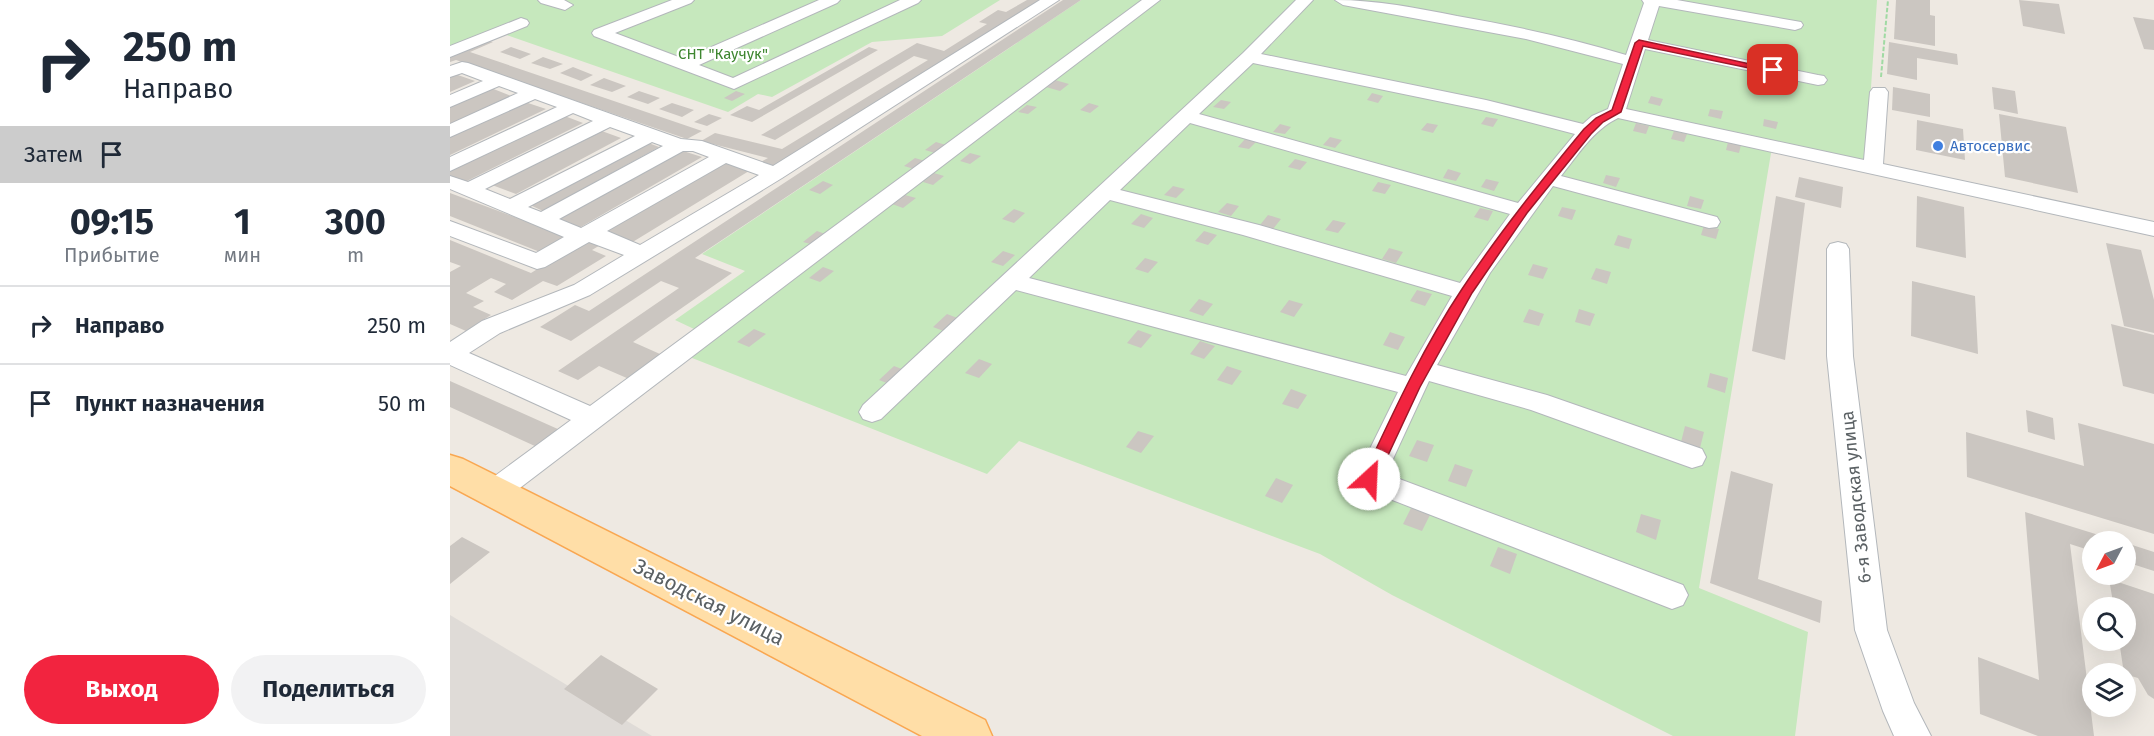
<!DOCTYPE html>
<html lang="ru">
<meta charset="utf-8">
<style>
:root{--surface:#fff;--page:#f2f2f3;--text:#1f2937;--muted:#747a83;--line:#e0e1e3;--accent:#f2243f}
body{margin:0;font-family:"Fira Sans",sans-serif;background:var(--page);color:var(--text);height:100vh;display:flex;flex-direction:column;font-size:22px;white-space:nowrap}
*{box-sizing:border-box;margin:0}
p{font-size:20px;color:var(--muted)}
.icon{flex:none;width:33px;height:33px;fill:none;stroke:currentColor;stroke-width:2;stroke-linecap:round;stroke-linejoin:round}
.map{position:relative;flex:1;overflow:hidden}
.sheet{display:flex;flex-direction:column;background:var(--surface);width:450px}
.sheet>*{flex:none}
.guide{background:#fff;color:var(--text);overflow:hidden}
.needle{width:39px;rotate:229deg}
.controls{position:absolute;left:1632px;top:531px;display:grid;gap:12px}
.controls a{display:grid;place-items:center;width:54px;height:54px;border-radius:50%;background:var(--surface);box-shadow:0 6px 24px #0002;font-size:30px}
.pin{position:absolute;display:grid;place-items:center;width:51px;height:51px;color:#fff;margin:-26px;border-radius:12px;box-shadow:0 3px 9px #0006}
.me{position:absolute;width:66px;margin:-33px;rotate:25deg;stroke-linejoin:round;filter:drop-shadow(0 0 4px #0008)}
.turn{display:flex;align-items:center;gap:21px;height:126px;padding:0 24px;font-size:27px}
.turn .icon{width:78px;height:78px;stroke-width:2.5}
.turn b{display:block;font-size:42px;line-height:51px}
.then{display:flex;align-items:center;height:57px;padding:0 24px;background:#0003;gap:12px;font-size:22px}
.eta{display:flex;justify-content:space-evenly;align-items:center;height:102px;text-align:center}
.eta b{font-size:36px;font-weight:700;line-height:42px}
.action{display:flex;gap:12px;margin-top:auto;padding:12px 24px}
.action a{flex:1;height:69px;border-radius:36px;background:var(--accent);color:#fff;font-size:24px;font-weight:700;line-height:69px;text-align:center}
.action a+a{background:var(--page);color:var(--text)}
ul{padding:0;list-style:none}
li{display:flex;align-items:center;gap:18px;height:78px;padding:0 24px;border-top:2px solid var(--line)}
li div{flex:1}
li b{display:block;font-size:22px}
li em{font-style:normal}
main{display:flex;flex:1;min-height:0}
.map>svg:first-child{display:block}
.industrial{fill:#dfdbd7}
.green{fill:#c6e8bd}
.building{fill:#cbc6c1}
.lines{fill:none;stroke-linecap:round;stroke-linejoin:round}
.minor-casing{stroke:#b3b7bb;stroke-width:2}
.major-casing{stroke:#f9a751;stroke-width:3}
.path{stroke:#a0daa3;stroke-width:2;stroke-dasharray:4.5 2;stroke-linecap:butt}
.minor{fill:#fff;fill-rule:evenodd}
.major{fill:#ffdea7;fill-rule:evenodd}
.route{fill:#f2243f;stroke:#9d1729;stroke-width:1.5}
.shop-dot{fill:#3f7fe0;stroke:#fff;stroke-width:2}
.labels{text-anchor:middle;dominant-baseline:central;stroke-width:4.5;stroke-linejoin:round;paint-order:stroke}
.far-park-label{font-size:15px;fill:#3e8630;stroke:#fff}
.far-shop-label{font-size:15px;fill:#366cbe;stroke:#fff;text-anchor:start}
.street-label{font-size:18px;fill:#5b6164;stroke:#fff}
.near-street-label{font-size:21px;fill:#5b6164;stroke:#fff}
</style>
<main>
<section class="sheet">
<div class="guide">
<div class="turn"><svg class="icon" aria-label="right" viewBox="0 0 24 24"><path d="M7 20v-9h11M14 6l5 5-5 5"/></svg><div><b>250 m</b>Направо</div></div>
<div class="then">Затем<svg class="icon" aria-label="arrive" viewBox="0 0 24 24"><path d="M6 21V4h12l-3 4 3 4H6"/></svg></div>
</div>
<div class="eta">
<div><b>09:15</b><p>Прибытие</p></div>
<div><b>1</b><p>мин</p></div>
<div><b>300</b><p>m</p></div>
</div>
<ul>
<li><svg class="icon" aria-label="right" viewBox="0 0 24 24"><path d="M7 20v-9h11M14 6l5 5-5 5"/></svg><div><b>Направо</b></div><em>250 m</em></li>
<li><svg class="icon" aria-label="arrive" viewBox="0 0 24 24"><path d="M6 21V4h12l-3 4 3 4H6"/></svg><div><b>Пункт назначения</b></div><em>50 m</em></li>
</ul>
<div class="action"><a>Выход</a><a>Поделиться</a></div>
</section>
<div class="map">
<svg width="1704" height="736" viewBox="0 0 1704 736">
<rect width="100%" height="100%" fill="#eee9e2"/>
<path class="industrial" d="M0,615L202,736H0Z"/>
<path class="green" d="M0,0H550L492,36L422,42L322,97L308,94L278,112L51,33L0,53Z
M631,0H1427L1416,160L1323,141L1249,588L1358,632L1345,736H1223L942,595L870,554L569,441L537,474L237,356L261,337L225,320L295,271L252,254Z"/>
<path class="building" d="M577,0H594L323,168L309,163L318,158L251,141L265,133L332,149L478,60L464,56L325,140L311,135L467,43L494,51L537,24L529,22L548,10L556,12Z
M613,0H631L245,258L282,273L183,342L219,358L186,382L149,366L128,380L108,371L229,288L211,281L121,341L90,327L125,305L139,311Z
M1446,0H1480V15L1485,16V46L1444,39Z
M1569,0L1609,4L1615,34L1573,26Z
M1683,17L1704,20V50L1694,49Z
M36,40L43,42L20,52L252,131L237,139L6,60L0,62V55Z
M1439,42L1507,54L1508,65L1467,58V80L1437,74Z
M61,47L81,54L70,59L50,52Z
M419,47L428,50L302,122L280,115L297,106L309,110Z
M93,57L113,64L100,69L81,63Z
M123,67L143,75L131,81L110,73Z
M5,74L25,81L0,92V76Z
M154,78L176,86L162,92L140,85Z
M605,80L619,84L610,91L596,87Z
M1443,87L1480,94V117L1442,110Z
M1542,87L1565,91L1568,114L1544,109Z
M41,88L61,96L0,124V106Z
M189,91L210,98L198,104L177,97Z
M286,91L295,94L282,101L274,98Z
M922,93L933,96L928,103L917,100Z
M1201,96L1213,99L1210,106L1198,103Z
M771,100L781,102L774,109L763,107Z
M75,102L96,109L0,155V137Z
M222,103L244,110L232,117L209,109Z
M639,103L649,106L640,113L630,110Z
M577,105L587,107L578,114L568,112Z
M1260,109L1273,111L1271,119L1258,116Z
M259,114L272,118L257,126L244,122Z
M1549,114L1616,127L1628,193L1555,177Z
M112,115L133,123L13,183L0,178V170Z
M1036,117L1048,119L1043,127L1031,124Z
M1314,119L1328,122L1326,129L1313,126Z
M1467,120L1513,129L1515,160L1466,150Z
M977,123L988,125L983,133L971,130Z
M1186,123L1199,126L1196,134L1183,131Z
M830,124L841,127L835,134L823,132Z
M149,130L171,138L66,194L42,185Z
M1224,131L1237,134L1234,142L1221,139Z
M880,137L892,140L885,148L873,145Z
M795,139L807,141L799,149L788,147Z
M196,142L209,147L93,211L80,205Z
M486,142L496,145L485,153L475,150Z
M1278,142L1291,145L1289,153L1276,150Z
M230,150L252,157L129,228L107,219Z
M520,153L531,156L520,164L510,161Z
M465,158L475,161L464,169L454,166Z
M845,159L857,162L850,170L838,167Z
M272,161L299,171L181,243L152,231Z
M998,169L1011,173L1006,181L993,178Z
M484,173L494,176L483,185L473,182Z
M1156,175L1170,178L1166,187L1153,183Z
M1349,177L1393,187L1391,208L1345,197Z
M1036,179L1049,182L1044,191L1031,187Z
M373,181L383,185L370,194L359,190Z
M928,182L941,185L935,194L922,191Z
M723,186L735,189L726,198L714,195Z
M0,193L116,236L90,252L0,216Z
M455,195L466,198L453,208L442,204Z
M1240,196L1254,200L1251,209L1237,206Z
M1326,196L1355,203L1335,360L1302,351Z
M1467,196L1514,207L1516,258L1466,247Z
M777,203L789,206L781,216L768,212Z
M1112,207L1126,210L1122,220L1108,216Z
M1030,208L1043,211L1038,221L1024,217Z
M564,209L575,213L564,223L552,219Z
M691,214L703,218L694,228L681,224Z
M818,215L831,219L823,229L810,225Z
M883,220L896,223L888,233L875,230Z
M1254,225L1269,229L1266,239L1251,235Z
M367,231L378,235L364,245L353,242Z
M754,231L767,235L758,245L745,241Z
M1168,235L1182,239L1179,249L1164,245Z
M138,238L152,244L142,250L156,256L107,286L93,281L62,300L44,292L56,284L41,278L16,293L34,301L23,307L41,315L16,331L0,324V272L11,266L0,262V240L81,273Z
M1656,243L1691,250L1704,300V333L1674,326Z
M939,248L953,252L946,263L932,259Z
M553,251L565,255L553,266L541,262Z
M695,258L708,262L698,273L685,269Z
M1083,264L1098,268L1093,279L1078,275Z
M373,267L384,271L370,282L359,278Z
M1146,268L1161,272L1157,284L1141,279Z
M1462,281L1525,296L1528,354L1461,336Z
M967,290L982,294L975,306L960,301Z
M749,299L763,304L753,316L739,311Z
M839,300L853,304L844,317L830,312Z
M1079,309L1094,314L1089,326L1073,322Z
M1129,309L1145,314L1140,326L1125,322Z
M497,314L510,319L496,332L483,327Z
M1661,324L1704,335V394L1673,386Z
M304,329L316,334L299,347L287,342Z
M688,330L702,335L691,348L677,343Z
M940,332L955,337L948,350L933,345Z
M750,341L765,346L754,359L740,354Z
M529,359L542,364L529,378L515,373Z
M444,366L457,371L442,385L429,380Z
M777,366L792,371L782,385L767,380Z
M1260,373L1278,378L1275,393L1257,387Z
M0,381L110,430L87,447L0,407Z
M841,389L857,395L848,409L832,404Z
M1576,410L1603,418L1605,440L1578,432Z
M1628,423L1704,444V534L1517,477L1516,432L1634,466Z
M1235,426L1254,432L1250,448L1231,442Z
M688,431L704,436L691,453L676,447Z
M967,440L984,445L977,462L959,456Z
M1005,464L1023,470L1016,487L998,481Z
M1281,471L1323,484L1308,579L1372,601L1370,623L1260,583Z
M826,478L843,485L832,503L815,496Z
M962,506L981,513L972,531L953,524Z
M1575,512L1668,541L1642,542V551L1620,544L1644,736H1588L1530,714L1528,657L1589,680Z
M1191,514L1211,520L1206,540L1186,532Z
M12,537L40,552L0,584V546Z
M1676,543L1704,552V571L1676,562Z
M1048,547L1067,554L1060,574L1040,566Z
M1659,579L1704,594V699L1698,695L1688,678L1674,674L1669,640H1676V608H1664Z
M151,655L208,689L172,725L114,689Z"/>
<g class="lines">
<defs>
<path id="minor" d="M88,0H114L123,5L115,10L91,3Z
M222,0H244L241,3L165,33L234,59L369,0H390L387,3L249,65L283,78L450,0H471L468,3L284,89L144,36L142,33L144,30Z
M590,0H609L332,178L140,295L50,333L19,353L140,406L692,0H710L54,500L44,504L34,500L30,492L34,484L121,420L0,365V342L32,321L124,285L174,255L139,242L95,267L87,269L0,236V221L86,253L114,237L0,189V176L18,182L143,121L123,113L0,171V157L107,107L85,99L0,137V124L68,93L49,86L0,107V95L33,81L12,73L0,77V66L12,62L18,63L231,139L252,141L323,166ZM160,127L185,136L60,199L35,189ZM202,142L213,146L91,212L78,207ZM233,151H243L259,157L131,228L109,219ZM276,163L309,175L190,245L157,231Z
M846,0H863L811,54L1036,100L1133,124L1142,116L1158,109L1173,64L1076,39L893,5L885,0C927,0 967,8 1007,16C1064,26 1121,38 1176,55L1194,3L1192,0H1227L1351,22L1353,25L1351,28L1345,30L1209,6L1198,40L1368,75L1374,76L1377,80L1374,84L1368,85L1195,49L1176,109L1414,160L1420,92L1423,88H1435L1438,92L1433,164L1704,222V236L1168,118C1143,130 1128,155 1111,176L1267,217L1270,222L1267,227L1259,228L1103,186L1040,273L987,365L1097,395L1252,449L1256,457L1252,465L1242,468L1081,410L979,381L936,474L1233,585L1238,595L1233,605L1222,609L909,487L905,479L948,392L566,290L431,419L422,422L413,419L409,412L413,405L793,53ZM803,63L1036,111L1125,134L1068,203L749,114ZM740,123L1060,214L1010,283L809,225L670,190ZM660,200L793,235L1002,296L956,376L579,278Z
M71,18L77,20L79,23L77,26L0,57V46Z
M1388,242L1396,244L1399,249L1403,356L1437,630L1464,703L1481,736H1444L1433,711L1405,630L1377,356V249L1380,244Z"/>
<path id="major" d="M0,455L13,459L535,720L542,736H472L0,486Z"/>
</defs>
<use href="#minor" class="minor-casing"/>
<use href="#major" class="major-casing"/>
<path class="path" d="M1431,77L1438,0"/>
<use href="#minor" class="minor"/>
<use href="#major" class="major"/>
</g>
<path class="route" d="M1189,40L1328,70L1323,73L1193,46L1171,112L1153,122L1141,134L1077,213L1022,293L970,387L925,483H914L912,479C942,415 972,349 1012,289C1049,233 1091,181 1134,129L1146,118L1162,110L1185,43Z"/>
<circle class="shop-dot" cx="1488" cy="146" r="6"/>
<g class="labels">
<g class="far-park-label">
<text x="273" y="54">СНТ "Каучук"</text>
</g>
<g class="far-shop-label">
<text x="1500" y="146">Автосервис</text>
</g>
<g class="street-label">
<text transform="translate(1406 497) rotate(-96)">6-я Заводская улица</text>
</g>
<g class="near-street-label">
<text transform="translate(259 602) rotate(27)">Заводская улица</text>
</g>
</g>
</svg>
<div class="controls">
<a><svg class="needle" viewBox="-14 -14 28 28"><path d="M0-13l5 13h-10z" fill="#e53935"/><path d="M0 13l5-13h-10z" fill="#747a83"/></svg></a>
<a><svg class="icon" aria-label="search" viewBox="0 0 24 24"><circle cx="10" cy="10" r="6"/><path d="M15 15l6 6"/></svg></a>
<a><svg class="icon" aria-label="layers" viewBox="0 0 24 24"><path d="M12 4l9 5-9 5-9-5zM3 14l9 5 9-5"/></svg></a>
</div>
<div class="pin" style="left:1323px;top:70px;background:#d93025"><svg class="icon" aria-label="arrive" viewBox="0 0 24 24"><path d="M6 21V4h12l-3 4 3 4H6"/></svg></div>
<svg class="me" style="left:919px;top:479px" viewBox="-20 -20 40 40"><circle r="19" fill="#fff"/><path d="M0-13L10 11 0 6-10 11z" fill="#f2243f"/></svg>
</div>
</main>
